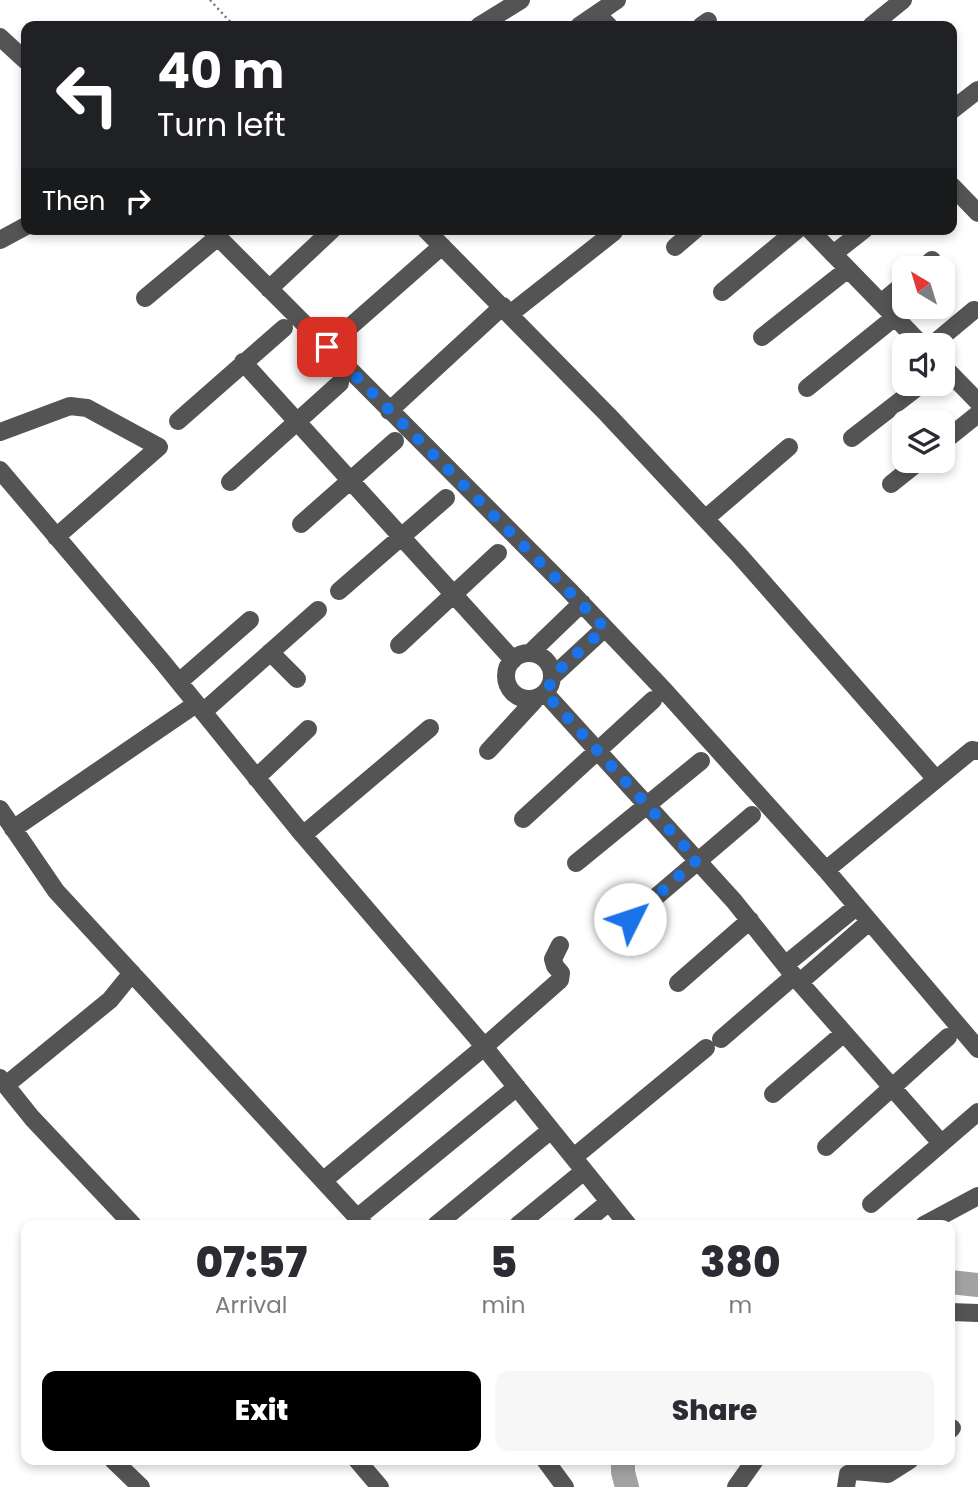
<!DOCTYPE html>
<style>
:root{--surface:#fff;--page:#f7f7f7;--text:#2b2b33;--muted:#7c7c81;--accent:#000}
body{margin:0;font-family:Poppins,sans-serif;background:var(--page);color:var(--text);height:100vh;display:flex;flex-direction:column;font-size:26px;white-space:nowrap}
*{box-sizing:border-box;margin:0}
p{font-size:23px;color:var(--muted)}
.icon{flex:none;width:38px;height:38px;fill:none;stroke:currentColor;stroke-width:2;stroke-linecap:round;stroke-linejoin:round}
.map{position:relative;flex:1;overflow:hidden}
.side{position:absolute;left:21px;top:1220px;width:934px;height:245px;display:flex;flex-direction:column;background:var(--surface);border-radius:14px;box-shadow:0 4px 10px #0003}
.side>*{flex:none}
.banner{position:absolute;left:21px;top:21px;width:936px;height:214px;border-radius:14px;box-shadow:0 4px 10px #0003;background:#202124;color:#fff;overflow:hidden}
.needle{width:46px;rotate:322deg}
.buttons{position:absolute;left:892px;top:256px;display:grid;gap:14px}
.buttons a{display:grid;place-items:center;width:63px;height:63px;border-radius:14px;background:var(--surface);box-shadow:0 4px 10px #0003;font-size:35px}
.pin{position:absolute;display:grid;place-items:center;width:60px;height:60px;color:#fff;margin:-30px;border-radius:14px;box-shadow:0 4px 10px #0006}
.me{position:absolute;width:77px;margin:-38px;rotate:49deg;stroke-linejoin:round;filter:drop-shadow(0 0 5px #0008)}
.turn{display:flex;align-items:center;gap:24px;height:147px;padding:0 21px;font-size:32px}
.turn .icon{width:91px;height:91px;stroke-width:2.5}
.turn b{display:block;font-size:49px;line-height:60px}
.then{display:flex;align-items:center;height:66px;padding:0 21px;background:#0003;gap:14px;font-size:26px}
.eta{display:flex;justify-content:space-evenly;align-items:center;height:119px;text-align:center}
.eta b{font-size:42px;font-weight:800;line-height:49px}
.action{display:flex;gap:14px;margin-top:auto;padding:14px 21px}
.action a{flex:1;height:80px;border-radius:14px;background:var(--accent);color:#fff;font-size:28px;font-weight:800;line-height:80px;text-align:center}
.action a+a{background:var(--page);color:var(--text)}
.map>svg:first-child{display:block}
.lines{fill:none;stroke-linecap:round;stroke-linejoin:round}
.river{stroke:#a2a2a2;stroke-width:24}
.path{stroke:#767676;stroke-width:2.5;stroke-dasharray:2 3.5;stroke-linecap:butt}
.minor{stroke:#545454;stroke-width:18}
.route{stroke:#1a73e8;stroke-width:12;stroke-dasharray:0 21.6}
</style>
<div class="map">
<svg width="978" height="1487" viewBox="0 0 978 1487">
<rect width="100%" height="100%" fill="#fff"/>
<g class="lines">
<path class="river" d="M950,1282L978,1285
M623,1460V1472L627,1487"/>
<path class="path" d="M210,0L234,26"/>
<path class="minor" d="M597,14L609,26
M479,26L521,0
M579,26L617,0
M701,26L708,21
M871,26L903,0
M0,37L26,61
M952,110L978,90
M952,186L978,213
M210,229L568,589L664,690L826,870L978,1049
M425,229L608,415L739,555L935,778
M809,229L922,345
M0,240L26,226
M675,247L696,229
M833,254L865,229
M923,268L932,260
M269,289L333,229
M722,292L798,229
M145,298L218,237
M881,303L905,283
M510,314L614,232
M762,337L848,269
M932,345L974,310
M327,347L442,246
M243,362L513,660
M943,366L978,402
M807,388L895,317
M389,411L503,306
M178,421L284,328
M0,432L70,406L87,408L159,447L56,537
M852,438L923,383
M943,442L978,414
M0,470L161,660L303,835L477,1038L628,1225
M230,482L340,383
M891,484L921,460
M705,519L789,447
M301,524L395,441
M339,591L446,498
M399,645L498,553
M270,652L297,679
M530,653L582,603
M506 676a23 23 0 1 1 46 0a23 23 0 1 1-46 0Z
M552,677L605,628
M179,682L250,620
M545,693L734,901L794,976L941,1143
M203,712L318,610
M488,751L537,698
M256,778L308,729
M0,809L56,891L364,1225
M523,819L653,700
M13,829L196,704
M303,835L430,728
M576,863L701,761
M826,870L972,750L978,751
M630,919L752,815
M785,965L856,907
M800,982L869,922
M678,983L750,920
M721,1039L794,976
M0,1078L32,1118L133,1225
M6,1085L110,1000L132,973
M773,1094L844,1033
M826,1147L948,1037
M574,1157L706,1048
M324,1180L484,1047L560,980L561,973L555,966L553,959L560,945
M871,1204L978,1112
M358,1217L517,1087
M436,1225L551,1130
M518,1225L584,1171
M581,1225L609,1202
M924,1225L978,1196
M950,1312L978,1313
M950,1430L952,1428
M113,1460L141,1487
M357,1460L380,1487
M545,1460L565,1487
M736,1487L755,1460
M846,1487L848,1474L854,1471L888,1474L910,1460"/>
</g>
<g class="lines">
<path class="route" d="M327,347L605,628L559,670C552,677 551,685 545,693L697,860L630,919"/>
</g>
</svg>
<div class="buttons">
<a><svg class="needle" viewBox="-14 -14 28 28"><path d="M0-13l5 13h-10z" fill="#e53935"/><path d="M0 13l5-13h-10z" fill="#7c7c81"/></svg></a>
<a><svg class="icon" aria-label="sound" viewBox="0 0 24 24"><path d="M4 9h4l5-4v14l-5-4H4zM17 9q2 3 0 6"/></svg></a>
<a><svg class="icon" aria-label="layers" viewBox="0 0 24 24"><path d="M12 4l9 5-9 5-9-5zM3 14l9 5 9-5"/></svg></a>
</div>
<div class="pin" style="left:327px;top:347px;background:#d93025"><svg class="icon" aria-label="arrive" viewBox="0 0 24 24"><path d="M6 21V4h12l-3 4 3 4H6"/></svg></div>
<svg class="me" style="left:630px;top:919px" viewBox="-20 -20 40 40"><circle r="19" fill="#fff"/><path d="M0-13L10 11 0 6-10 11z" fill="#1a73e8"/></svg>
<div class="banner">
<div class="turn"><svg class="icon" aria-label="left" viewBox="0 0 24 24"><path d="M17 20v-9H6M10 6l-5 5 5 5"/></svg><div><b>40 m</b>Turn left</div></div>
<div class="then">Then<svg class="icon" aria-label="right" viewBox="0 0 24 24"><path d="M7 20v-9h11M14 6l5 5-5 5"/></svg></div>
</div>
<section class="side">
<div class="eta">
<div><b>07:57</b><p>Arrival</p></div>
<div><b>5</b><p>min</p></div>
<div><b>380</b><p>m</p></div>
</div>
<div class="action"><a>Exit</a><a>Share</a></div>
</section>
</div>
